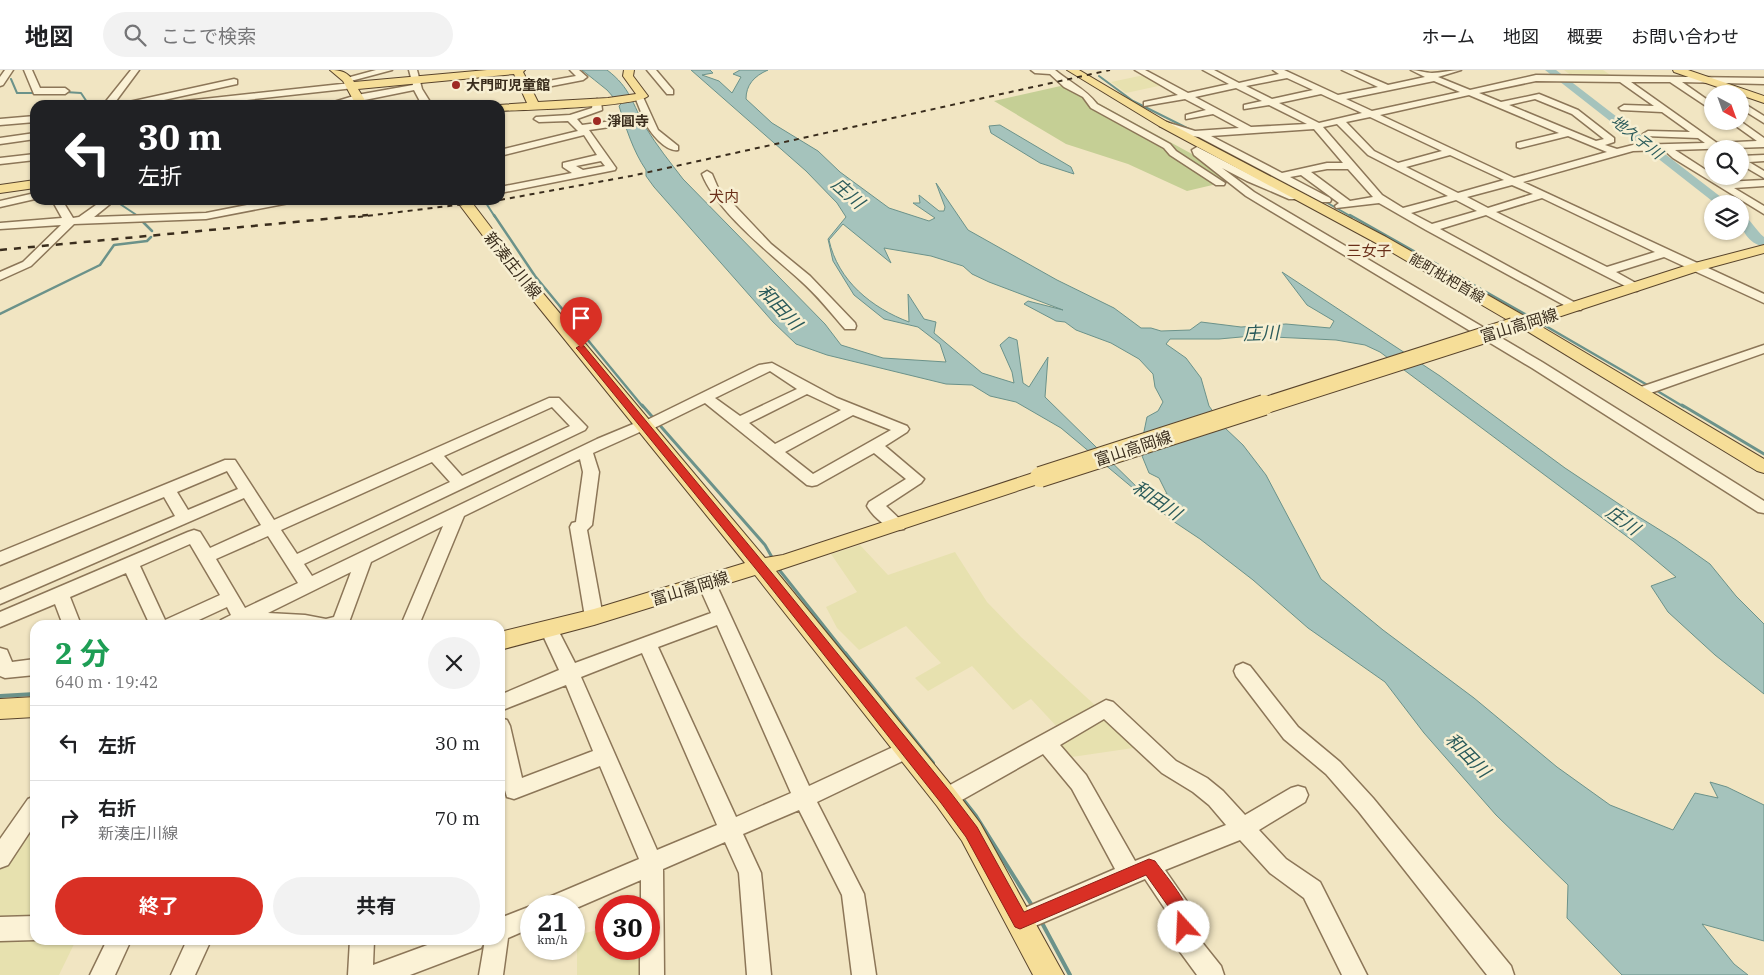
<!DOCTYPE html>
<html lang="ja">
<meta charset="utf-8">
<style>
:root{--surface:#fff;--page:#f2f2f2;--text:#202124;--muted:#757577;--line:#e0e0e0;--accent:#d93025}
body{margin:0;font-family:"IBM Plex Serif","Noto Sans JP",serif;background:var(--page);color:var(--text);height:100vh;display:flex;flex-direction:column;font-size:19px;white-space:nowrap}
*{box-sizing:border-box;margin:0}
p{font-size:16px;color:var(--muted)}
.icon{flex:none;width:28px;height:28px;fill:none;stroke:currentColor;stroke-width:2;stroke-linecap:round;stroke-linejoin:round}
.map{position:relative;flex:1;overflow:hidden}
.side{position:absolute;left:30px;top:550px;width:475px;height:325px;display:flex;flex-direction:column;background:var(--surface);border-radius:15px;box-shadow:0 1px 4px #0004}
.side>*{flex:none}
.banner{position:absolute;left:30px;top:30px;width:475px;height:105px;border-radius:15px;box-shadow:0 1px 4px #0004;background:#202124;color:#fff;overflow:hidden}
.needle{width:32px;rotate:139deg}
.fabs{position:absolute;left:1704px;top:15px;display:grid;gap:10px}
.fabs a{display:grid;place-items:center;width:45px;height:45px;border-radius:50%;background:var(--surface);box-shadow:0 1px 4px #0004;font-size:25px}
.speed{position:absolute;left:520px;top:825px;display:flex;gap:10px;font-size:25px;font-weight:700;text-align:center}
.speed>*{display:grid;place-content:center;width:65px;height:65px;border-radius:50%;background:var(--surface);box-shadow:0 1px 4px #0004;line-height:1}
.speed small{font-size:12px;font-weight:400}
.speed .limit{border:8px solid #d22;background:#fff;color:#111}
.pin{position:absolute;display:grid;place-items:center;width:42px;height:42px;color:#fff;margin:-51px -21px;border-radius:50% 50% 50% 0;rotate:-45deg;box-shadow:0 0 5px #0007}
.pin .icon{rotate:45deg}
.me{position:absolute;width:55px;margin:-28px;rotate:340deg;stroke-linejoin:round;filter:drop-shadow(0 0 4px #0008)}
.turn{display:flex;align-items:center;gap:18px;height:105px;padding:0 25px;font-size:22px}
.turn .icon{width:65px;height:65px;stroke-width:2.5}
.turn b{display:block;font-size:35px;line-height:42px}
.round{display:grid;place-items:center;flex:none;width:52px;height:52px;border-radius:26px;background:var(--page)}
.overview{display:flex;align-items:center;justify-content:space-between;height:85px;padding:0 25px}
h1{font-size:30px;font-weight:700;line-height:38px;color:#1e9e55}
.cta{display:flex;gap:10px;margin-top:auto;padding:10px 25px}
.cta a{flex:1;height:58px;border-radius:30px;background:var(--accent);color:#fff;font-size:20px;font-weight:700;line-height:58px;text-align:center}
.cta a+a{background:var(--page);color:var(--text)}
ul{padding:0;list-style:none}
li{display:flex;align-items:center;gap:15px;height:75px;padding:0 25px;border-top:1px solid var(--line)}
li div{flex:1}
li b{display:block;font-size:19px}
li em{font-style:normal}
header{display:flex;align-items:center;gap:30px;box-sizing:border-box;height:70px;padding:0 25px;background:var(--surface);border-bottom:1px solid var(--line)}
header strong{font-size:24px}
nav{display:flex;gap:28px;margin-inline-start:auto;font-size:18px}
.search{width:350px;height:45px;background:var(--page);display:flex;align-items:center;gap:12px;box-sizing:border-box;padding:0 18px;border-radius:28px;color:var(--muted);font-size:19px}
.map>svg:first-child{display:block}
.farmland{fill:#e7e1af}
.green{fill:#c5cf95}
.water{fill:#a5c3bc;stroke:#6b928a;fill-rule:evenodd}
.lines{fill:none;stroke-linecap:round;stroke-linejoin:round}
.stream-far3{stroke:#6b928a;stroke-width:2}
.stream-far2{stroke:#6b928a;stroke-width:2.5}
.stream-far1{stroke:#6b928a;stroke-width:3}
.stream{stroke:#6b928a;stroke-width:4}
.river{fill:#a5c3bc;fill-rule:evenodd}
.minor-casing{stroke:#8c7658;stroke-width:3}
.major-casing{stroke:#59442c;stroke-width:2}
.minor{fill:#fbf2d6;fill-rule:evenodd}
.major{fill:#f6de98;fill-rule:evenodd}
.rail-far1{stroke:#3a2d1d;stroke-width:2;stroke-dasharray:5 5;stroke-linecap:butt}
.rail{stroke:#3a2d1d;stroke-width:2.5;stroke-dasharray:7 7;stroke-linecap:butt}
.major-bridge-far1-casing{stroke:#59442c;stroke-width:18;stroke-linecap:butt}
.major-bridge-casing{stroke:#59442c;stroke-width:22;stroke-linecap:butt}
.major-bridge-far1{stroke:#f6de98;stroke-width:16}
.major-bridge{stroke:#f6de98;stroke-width:20}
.route{fill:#d93025;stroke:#8d1f18}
.poi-dot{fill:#9e2a24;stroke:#f7efd2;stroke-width:2}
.labels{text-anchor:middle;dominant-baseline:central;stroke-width:5;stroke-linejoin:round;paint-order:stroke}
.far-poi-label{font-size:14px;font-weight:bold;fill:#3a2d1d;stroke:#f7efd2;text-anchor:start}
.far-street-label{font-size:14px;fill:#3a2d1d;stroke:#f7efd2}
.far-water-label{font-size:15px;font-style:italic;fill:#2b5b5b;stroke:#f7efd2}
.far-neighbourhood-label{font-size:15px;fill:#6a2f1a;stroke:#f7efd2}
.street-label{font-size:16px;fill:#3a2d1d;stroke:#f7efd2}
.water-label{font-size:18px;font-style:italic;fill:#2b5b5b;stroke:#f7efd2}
</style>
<header>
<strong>地図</strong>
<div class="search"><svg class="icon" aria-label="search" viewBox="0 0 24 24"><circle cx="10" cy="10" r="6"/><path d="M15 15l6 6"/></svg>ここで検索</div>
<nav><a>ホーム</a><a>地図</a><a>概要</a><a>お問い合わせ</a></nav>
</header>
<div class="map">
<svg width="1764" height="905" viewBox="0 0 1764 905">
<rect width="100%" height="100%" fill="#f1e5c2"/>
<path class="farmland" d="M1564,0H1603L1612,6H1572Z
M1144,5L1163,15L1126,23L1111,12Z
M860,475L888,505L955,482L987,532L1021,567L1098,638L1059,659L1031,629L1013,640L972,596L928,621L915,608L941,593L906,556L859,580L837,558L826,537L857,522L831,484Z
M1107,643L1140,677L1065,688L1054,672Z
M35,750V870H76L59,905H0V798Z
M606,858V879H640L639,905H577V865Z"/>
<path class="green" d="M1065,15L1238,109L1187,121L1128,94L1066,74L994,31Z"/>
<path class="water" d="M582,0H607C631,18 632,34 646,58C657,76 670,92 683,109L825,254L841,275L883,288L946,292L940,274L918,257L884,249L854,225L833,191L828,169L846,147L837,133L806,101L691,0H710L713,3L702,5L719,11L732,23L741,7L733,4L740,0H768C754,6 746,15 746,29L772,53L818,81L840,102L889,138L929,151L935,148L913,133H920L919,125L939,141H944L945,137L936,113L968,160L1057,210L1114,238L1141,258H1151L1161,261L1190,260L1201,252L1241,257L1286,254L1330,258L1334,251L1307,235L1282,202L1440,306L1565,398L1631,442L1676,470L1710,494L1736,526L1764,554V624L1715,585L1668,542L1651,516L1676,507L1633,471L1380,282L1365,275L1336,270L1252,266L1219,269H1170L1166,274L1186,288L1201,308L1209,336L1225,358L1243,375L1266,405L1321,509L1383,560L1474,628L1557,697L1610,735L1673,760L1695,723L1718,728L1710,712L1727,717L1764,735V871L1702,854L1734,894L1748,905H1622L1567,848L1568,815L1496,745L1424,663L1385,612L1308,558L1253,510L1200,469L1170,449L1061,358L1016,332L990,326L972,315L946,314L827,285L796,274L773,252L654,117L646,106V100C633,81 626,58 619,36L621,34C615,31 612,25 607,20C599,13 590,7 582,0ZM843,154L891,193L884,178L931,186L963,196L972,204L989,212L1063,240L1028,231L1024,234L1056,251L1065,252L1076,260L1111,273L1139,289L1153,304L1155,317L1163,332L1158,341L1147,347L1140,381L1149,403L1159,408L1167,424H1144L1045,327L1048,287L1029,317L1023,313L1017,270L1009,267L1000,275L1012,302L1014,313L982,303L934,263L936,252L924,249L908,224L909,252C872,238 838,211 829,170Z
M1000,55L1071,97L1074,104L1040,93L991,63L989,56Z"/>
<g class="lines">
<path class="stream-far3" d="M1099,6L1133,31L1193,61
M11,9L17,23H33
M65,22L81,23L89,35
M114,130L138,146
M484,130L495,147
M1324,131L1352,147"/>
<path class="stream-far2" d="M494,145L535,206L643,337
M1350,145L1532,248
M141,150L152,161
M0,244L100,195L114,175L147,171L151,167
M1537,251L1649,316
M1654,319L1684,337"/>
<path class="stream-far1" d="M642,335L765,475L773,489
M1682,335L1764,384
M777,497L846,584"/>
<path class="stream" d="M845,583L933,693
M0,626L35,624
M961,727L976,746L1033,837
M1041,851L1070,905"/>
<path class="river" d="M1545,0H1556L1730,134H1716Z
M1740,144C1750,147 1756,161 1764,167V177C1748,173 1740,160 1740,144Z"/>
<defs>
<path id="minor" d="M5,0H13L3,15L0,16V7Z
M24,0H32L40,18H65L69,21L65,24H34Z
M131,0H139L113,35H103Z
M376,0H392L347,12L343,9Z
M409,0H417L422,19L432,35H422L414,20L340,35H324L357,25L413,15Z
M570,0H579L587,7L583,10L526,21L522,18L526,15L576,6Z
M647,0H656L673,20V24H667Z
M1031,0H1055C1069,12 1086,19 1097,34L1170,74L1176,81L1225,113L1224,115H1216L1170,85L1164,78L1091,38L1083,27L1064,17L1050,4L1035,3Z
M1135,0H1145L1188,23L1229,14L1203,0H1214L1239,13L1279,4L1273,0H1284L1338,25L1378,17L1342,0H1353L1388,15L1425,7L1411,0C1418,0 1425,3 1432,3C1441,3 1451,0 1461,0L1438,7L1470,20L1536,5L1764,8V14L1682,12L1712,33V40L1670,12H1631L1717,73L1757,71L1729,51H1740L1764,68V77L1675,80L1712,104V106L1724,112L1764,110V116L1734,118L1764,136V144L1673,88L1664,80L1633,81L1523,112L1764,224V233L1664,187L1616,202L1643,217L1637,221L1633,220L1486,145L1440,159L1583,237L1581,240H1573L1426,160L1379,133L1336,138L1335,136L1339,133L1301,105L1290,107L1330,128L1331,130L1330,132H1322L1199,67L1191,66L1160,56V52L1163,51L1195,61L1239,58L1213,44L1186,49V45L1206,40L1185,29L1144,36V32L1178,25ZM1287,8L1313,20L1272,29L1246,16ZM1434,11L1460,22L1372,41L1346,29ZM1536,11L1620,12L1654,36L1624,35L1619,38L1621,40L1662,42L1690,62L1648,61L1643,64L1645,66L1698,68L1705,73L1633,75L1617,79L1605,75L1614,72V68L1578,40L1539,24L1501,32L1479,23ZM1236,18L1262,31L1244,35V39L1269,35L1307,54L1251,57L1195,27ZM1321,24L1362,43L1319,53L1279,33ZM1469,25L1559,63L1517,73V77L1520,78L1568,66L1607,82L1514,108L1380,45ZM1535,29L1572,44L1604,69L1596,71L1509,35ZM1370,47L1442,81L1398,93L1374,81L1346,52ZM1337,54L1368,85L1448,126L1403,138L1382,125L1323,57ZM1314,59L1343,93H1327L1282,103L1211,66ZM1450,85L1504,110L1458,123L1406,97ZM1327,99H1348L1373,127L1350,131L1311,102ZM1512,115L1533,124L1488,138L1467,127ZM1542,128L1655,182L1607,197L1496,142ZM1456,130L1477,141L1432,154L1411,143Z
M234,9L237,10V14L141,35H124L129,32Z
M351,13L355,16L354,18L201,35H171L176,32Z
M639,24L643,27L658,60L678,76V80C666,82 650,63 645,52L589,60L616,98L615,100L500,123V117L572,103L563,97V93L597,85L584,65L500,86V80L578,61L568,51L539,52L534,49L536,47L570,45L592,38L593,32L597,29L601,32L602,40L577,49L582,55L643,47L635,27ZM601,91L605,96L583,100L576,96Z
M1740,31L1764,46V53L1740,38Z
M35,46V52L0,55V49Z
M35,63V69L0,74V68Z
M1197,77L1255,107L1297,125L1298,127L1297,129H1289L1247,111L1222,98L1254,122L1542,292L1764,431V443L1758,442L1532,298L1246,126L1194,85L1192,80Z
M35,84V90L0,94V88Z
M1764,85V91L1749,92L1764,101V108L1740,94V86Z
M707,101L712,104L718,118L771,174L810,206L855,253L856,256L855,259H845C831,243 817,225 801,211C770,183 717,142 702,104Z
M35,123V129L0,137V131Z
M52,130H62L73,148L79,147L103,130H115L94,147L206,143L272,130H294L289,133L206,149L74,154L31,196L0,210V202L23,192L61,155L0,159V153L62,148Z
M1764,275V283L1645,325H1635L1633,322L1635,319Z
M772,293L837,328L907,356L909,359L907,362L885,376L924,409L921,413L886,436L906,455L904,459C891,463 873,447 867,436L869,432L906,409L874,383L817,415L812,416L807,415L705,333L650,360L642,361L593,383L599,402L592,455L587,460L603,547L600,552L594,554L588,552L585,547L570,457L572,453L576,452L583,402L580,389L464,446L419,555H401L443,456L371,492L348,555H218L221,550L231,545L227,537L188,555H150L126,503L70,527L81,555H63L55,534L0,557V542L188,462L194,460L200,462L210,478L261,455L244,428L0,534V520L175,446L164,427L0,495V482L225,390H235L274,450L549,328H559L587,357L585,360L304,494L312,506L597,369L638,352L645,351L759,295ZM770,301L797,319L740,346L715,328ZM807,324L841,340L775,374L749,353ZM552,337L570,356L462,406L444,386ZM853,345L891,360L813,404L785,382ZM432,392L450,412L297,484L281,460ZM227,401L238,419L188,440L177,422ZM268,466L298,513L245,538L216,489ZM190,474L220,525L165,550L140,496ZM351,502L334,547L326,549L305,545L268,543Z
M707,508L713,509L716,514L809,716L906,671L913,674L916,680L913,686L817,732L864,824L876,905H852L842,825L799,740L743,764L761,803L771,905H747L739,803L725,772L663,799L664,905H640V879H649V836H641V810L574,839V836H544L547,828L639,789L600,696L514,729L507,727L500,703V648L507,650L510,656L522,708L593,681L566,615L500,641V625L559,600L540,559L543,554L549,552L555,554L575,593L711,543L698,514L701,509ZM717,555L791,723L736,747L658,577ZM642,583L717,755L657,780L581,607Z
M0,578L7,580L12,592L35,589V605L5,608L0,606Z
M1243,593L1250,596L1298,657L1340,692L1373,728L1511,896L1514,905H1487L1359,742L1326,704L1284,669L1236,606L1234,601L1236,596Z
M1106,630L1113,632L1176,691L1207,708L1223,721L1245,745L1291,718L1298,716L1305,718L1308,725L1305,732L1259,760L1286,789L1320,812L1367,905H1342L1304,828L1270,803L1240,770L1165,800L1190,836L1194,844L1197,866L1221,896L1224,905H1197L1178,879L1174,871L1171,848L1145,809L1021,862L1013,859L1009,851L1013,843L1115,799L1072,719L1043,684L953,735L946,737L939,735L935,728L939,721ZM1104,649L1162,703L1193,722L1209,735L1226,755L1135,791L1086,705L1060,675Z
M35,726V754L8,795L0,798V769L28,729Z
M531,836V858L508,868L503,905H479L485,870H500V848Z
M35,846V870L0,871V847Z
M107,870H131L115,905H90Z
M187,870H211L195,905H171Z
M350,870H374L373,895L441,870H485L481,878L410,905H348Z"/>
<path id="major" d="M330,0C341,0 348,2 354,12L487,0H525L523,2L538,32L608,28L636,24L623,6L624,0H634L633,6L648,26C637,37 523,40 500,41L499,35L527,33L514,4L358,19L368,35H356L343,11Z
M1067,0H1079L1167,52L1386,167L1526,247L1691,194L1764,175V183L1701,200L1537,254L1764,389V403L1757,401L1522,258H1511L1509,255L1511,252L1376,173L1159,56Z
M1673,0H1688L1764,26V33L1674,2Z
M35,110V118L0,123V115Z
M456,130H470L521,197L765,488L783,485L1033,403L1040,401L1047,403L1050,407L1047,411L776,501L955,720L980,753L1064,905H1033L962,771L937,736L755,505L594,555L500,580V562L594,539L745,493L511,203Z
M35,627V647L0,649V629Z"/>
</defs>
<use href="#minor" class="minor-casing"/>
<use href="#major" class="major-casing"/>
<use href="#minor" class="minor"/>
<use href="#major" class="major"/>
<path class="rail-far1" d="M500,130L631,106L1110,0
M358,147L498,130"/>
<path class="rail" d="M0,180L368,145"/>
<defs>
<path id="major-bridge-far1" d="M1260,337L1513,256"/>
<path id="major-bridge" d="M1040,407L1264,335"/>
</defs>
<use href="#major-bridge-far1" class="major-bridge-far1-casing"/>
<use href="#major-bridge" class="major-bridge-casing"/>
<use href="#major-bridge-far1" class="major-bridge-far1"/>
<use href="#major-bridge" class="major-bridge"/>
</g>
<path class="route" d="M581,275L584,276L776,508L951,723L977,757L1024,842L1149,789L1155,791C1167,808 1199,842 1190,863L1184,865L1179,863L1175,846L1146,805L1020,859L1015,857L966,767L941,733L768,514L578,280L576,278Z"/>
<g class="poi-dot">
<circle cx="456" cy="15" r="5"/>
<circle cx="597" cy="51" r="5"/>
</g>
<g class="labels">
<g class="far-poi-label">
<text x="466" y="15">大門町児童館</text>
<text x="607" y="51">淨圓寺</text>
</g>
<g class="far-street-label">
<text transform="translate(1447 208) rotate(30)">能町枇杷首線</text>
</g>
<g class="far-water-label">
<text transform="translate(1637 67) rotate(38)">地久子川</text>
</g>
<g class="far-neighbourhood-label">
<text x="724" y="126">犬内</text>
<text x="1369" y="180">三女子</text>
</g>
<g class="street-label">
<text transform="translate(513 195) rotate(51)">新湊庄川線</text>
<text transform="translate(1519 255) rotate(-17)">富山高岡線</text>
<text transform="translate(1133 378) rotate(-18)">富山高岡線</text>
<text transform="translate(690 518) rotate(-17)">富山高岡線</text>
</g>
<g class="water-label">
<text transform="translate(848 123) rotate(41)">庄川</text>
<text transform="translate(780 237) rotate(47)">和田川</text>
<text transform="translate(1261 263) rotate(-2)">庄川</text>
<text transform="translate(1157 430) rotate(34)">和田川</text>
<text transform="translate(1623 450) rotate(36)">庄川</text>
<text transform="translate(1468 685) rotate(45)">和田川</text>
</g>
</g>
</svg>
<div class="fabs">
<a><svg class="needle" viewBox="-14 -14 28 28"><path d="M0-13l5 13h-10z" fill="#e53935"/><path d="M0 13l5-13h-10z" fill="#757577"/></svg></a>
<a><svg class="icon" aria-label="search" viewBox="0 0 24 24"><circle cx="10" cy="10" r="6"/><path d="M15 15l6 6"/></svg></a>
<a><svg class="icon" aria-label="layers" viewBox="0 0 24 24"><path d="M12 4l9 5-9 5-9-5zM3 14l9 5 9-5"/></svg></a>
</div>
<div class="speed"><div>21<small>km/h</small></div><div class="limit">30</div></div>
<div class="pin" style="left:581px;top:278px;background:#d93025"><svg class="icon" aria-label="arrive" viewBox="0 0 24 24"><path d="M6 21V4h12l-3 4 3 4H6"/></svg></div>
<svg class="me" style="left:1184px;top:857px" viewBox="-20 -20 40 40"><circle r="19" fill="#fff"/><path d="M0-13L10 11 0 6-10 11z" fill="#d93025"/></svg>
<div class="banner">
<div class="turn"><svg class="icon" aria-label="left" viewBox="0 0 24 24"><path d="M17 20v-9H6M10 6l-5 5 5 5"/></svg><div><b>30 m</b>左折</div></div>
</div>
<section class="side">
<div class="overview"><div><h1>2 分</h1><p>640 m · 19:42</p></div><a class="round"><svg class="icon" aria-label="close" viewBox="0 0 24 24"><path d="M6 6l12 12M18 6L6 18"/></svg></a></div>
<ul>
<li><svg class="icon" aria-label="left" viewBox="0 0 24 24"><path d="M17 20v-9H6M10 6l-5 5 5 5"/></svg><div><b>左折</b></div><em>30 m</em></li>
<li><svg class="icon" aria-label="right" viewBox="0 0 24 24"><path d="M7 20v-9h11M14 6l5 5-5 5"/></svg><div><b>右折</b><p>新湊庄川線</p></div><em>70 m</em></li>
</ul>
<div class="cta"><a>終了</a><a>共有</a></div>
</section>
</div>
